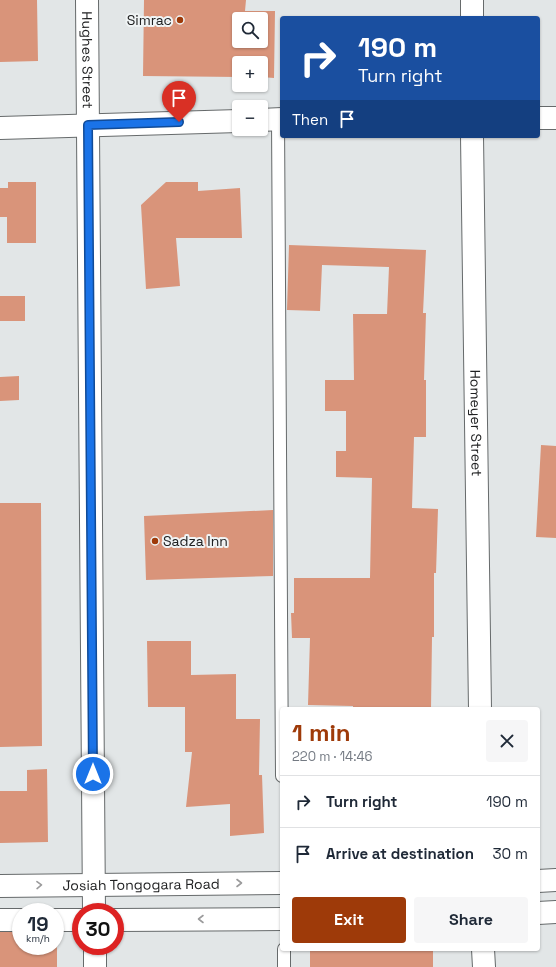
<!DOCTYPE html>
<meta charset="utf-8">
<style>
:root{--surface:#fff;--page:#f6f6f7;--text:#1f2937;--muted:#747a83;--line:#e0e1e3;--accent:#9e3a09}
body{margin:0;font-family:"Space Grotesk",sans-serif;background:var(--page);color:var(--text);height:100vh;display:flex;flex-direction:column;font-size:15px;white-space:nowrap}
*{box-sizing:border-box;margin:0}
p{font-size:13px;color:var(--muted)}
.icon{flex:none;width:22px;height:22px;fill:none;stroke:currentColor;stroke-width:2;stroke-linecap:round;stroke-linejoin:round}
.map{position:relative;flex:1;overflow:hidden}
.panel{position:absolute;left:280px;top:707px;width:260px;height:244px;display:flex;flex-direction:column;background:var(--surface);border-radius:4px;box-shadow:0 1px 3px #0004}
.panel>*{flex:none}
.guide{position:absolute;left:280px;top:16px;width:260px;height:122px;border-radius:4px;box-shadow:0 1px 3px #0004;background:#1a4fa0;color:#fff;overflow:hidden}
.buttons{position:absolute;left:232px;top:12px;display:grid;gap:8px}
.buttons a{display:grid;place-items:center;width:36px;height:36px;border-radius:4px;background:var(--surface);box-shadow:0 1px 3px #0004;font-size:20px}
.speed{position:absolute;left:12px;top:903px;display:flex;gap:8px;font-size:20px;font-weight:700;text-align:center}
.speed>*{display:grid;place-content:center;width:52px;height:52px;border-radius:50%;background:var(--surface);box-shadow:0 1px 3px #0004;line-height:1}
.speed small{font-size:10px;font-weight:400}
.speed .limit{border:6px solid #d22;background:#fff;color:#111}
.pin{position:absolute;display:grid;place-items:center;width:34px;height:34px;color:#fff;margin:-41px -17px;border-radius:50% 50% 50% 0;rotate:-45deg;box-shadow:0 0 4px #0007}
.pin .icon{rotate:45deg}
.me{position:absolute;width:44px;margin:-22px;rotate:0deg;stroke-linejoin:round;filter:drop-shadow(0 0 3px #0008)}
.turn{display:flex;align-items:center;gap:14px;height:84px;padding:0 12px;font-size:18px}
.turn .icon{width:52px;height:52px;stroke-width:2.5}
.turn b{display:block;font-size:28px;line-height:34px}
.then{display:flex;align-items:center;height:38px;padding:0 12px;background:#0003;gap:8px;font-size:15px}
.round{display:grid;place-items:center;flex:none;width:42px;height:42px;border-radius:4px;background:var(--page)}
.overview{display:flex;align-items:center;justify-content:space-between;height:68px;padding:0 12px}
h1{font-size:24px;font-weight:800;line-height:30px;color:var(--accent)}
.action{display:flex;gap:8px;margin-top:auto;padding:8px 12px}
.action a{flex:1;height:46px;border-radius:4px;background:var(--accent);color:#fff;font-size:16px;font-weight:800;line-height:46px;text-align:center}
.action a+a{background:var(--page);color:var(--text)}
ul{padding:0;list-style:none}
li{display:flex;align-items:center;gap:12px;height:52px;padding:0 12px;border-top:1px solid var(--line)}
li div{flex:1}
li b{display:block;font-size:15px}
li em{font-style:normal}
.map>svg:first-child{display:block}
.building{fill:#d9947a;fill-rule:evenodd}
.lines{fill:none;stroke-linecap:round;stroke-linejoin:round}
.service-casing{stroke:#666a6b;stroke-width:14}
.minor-casing{stroke:#666a6b;stroke-width:24}
.trunk-casing{stroke:#666a6b;stroke-width:24}
.service{stroke:#fff;stroke-width:12}
.minor{stroke:#fff;stroke-width:22}
.trunk{stroke:#fff;stroke-width:22}
.oneway{stroke:#9b9b9c}
.route-casing{stroke:#114b97;stroke-width:10}
.route{stroke:#1a73e8;stroke-width:7}
.poi-dot{fill:#9e3a09;stroke:#f0f4f5;stroke-width:1.5}
.labels{text-anchor:middle;dominant-baseline:central;stroke-width:4;stroke-linejoin:round;paint-order:stroke}
.poi-label{font-size:14px;fill:#202122;stroke:#f0f4f5;text-anchor:end}
.street-label{font-size:14px;fill:#202122;stroke:#f0f4f5}
</style>
<div class="map">
<svg width="556" height="967" viewBox="0 0 556 967">
<rect width="100%" height="100%" fill="#e2e6e7"/>
<path class="building" d="M0,0H37L38,61L0,62Z
M144,0H246L245,11H275L274,78L261,77V63H239V77L143,76ZM239,19H261V41H239Z
M8,182H36V243H7V217H0V188H8Z
M166,182H198V191L240,188L242,238H176L180,286L146,289L141,205Z
M289,245L426,250L423,313H426L424,380H426V437H414L412,508L438,509L436,573H434V637H432L431,709H353V706L308,705L310,638H292L291,613H294V578H370L372,478L336,477V451H346V411H325V380H354L353,314H387L389,267L322,265L320,311L287,310Z
M0,296H25V321H0Z
M19,376V400L0,401V377Z
M541,445L556,446V538L536,537Z
M0,503H41L42,746L0,747Z
M273,510V576L146,580L144,516Z
M147,641H191V675L236,674V719H260L259,775H262L264,833L230,836V804L186,807L192,752H185V707H148Z
M47,769L48,842L0,843V791H27V770Z
M0,932H21V946H55V944L57,946V967H0Z
M310,949H433V967H310Z"/>
<g class="lines">
<defs>
<path id="service" d="M278,119L282,776
M284,949V967"/>
<g id="minor">
<path id="s1" d="M87,0L94,912"/>
<path d="M472,18V0"/>
<path d="M538,118H556"/>
<path d="M261,120L282,119"/>
<path d="M0,128L239,121"/>
<path id="s2" d="M472,136L480,709"/>
<path d="M95,946V967"/>
<path d="M483,949L484,967"/>
</g>
<g id="trunk">
<path d="M538,881L556,880"/>
<path id="s3" d="M0,886L282,883"/>
<path d="M538,913L556,912"/>
<path d="M0,920H21"/>
<path d="M55,920H81"/>
<path d="M115,920L282,919"/>
</g>
</defs>
<use href="#service" class="service-casing"/>
<use href="#minor" class="minor-casing"/>
<use href="#trunk" class="trunk-casing"/>
<use href="#service" class="service"/>
<use href="#minor" class="minor"/>
<use href="#trunk" class="trunk"/>
</g>
<defs><path id="oneway-chevron" d="M-2-3.5L2.5 0L-2 3.5" fill="none" stroke-width="1.6" stroke-linecap="round" stroke-linejoin="round"/></defs>
<g class="oneway">
<use href="#oneway-chevron" transform="translate(239 883)"/>
<use href="#oneway-chevron" transform="translate(39 885) rotate(-1)"/>
<use href="#oneway-chevron" transform="translate(201 919) rotate(180)"/>
</g>
<g class="lines">
<defs>
<path id="route" d="M93,774L88,125L179,122"/>
</defs>
<use href="#route" class="route-casing"/>
<use href="#route" class="route"/>
</g>
<g class="poi-dot">
<circle cx="180" cy="20" r="4"/>
<circle cx="155" cy="541" r="4"/>
</g>
<g class="labels">
<g class="poi-label">
<text x="172" y="20">Simrac</text>
<text x="163" y="541" text-anchor="start">Sadza Inn</text>
</g>
<g class="street-label">
<text stroke="none"><textPath href="#s1" startOffset="60">Hughes Street</textPath></text>
<text stroke="none"><textPath href="#s2" startOffset="287">Homeyer Street</textPath></text>
<text stroke="none"><textPath href="#s3" startOffset="141">Josiah Tongogara Road</textPath></text>
</g>
</g>
</svg>
<div class="buttons">
<a><svg class="icon" aria-label="search" viewBox="0 0 24 24"><circle cx="10" cy="10" r="6"/><path d="M15 15l6 6"/></svg></a>
<a>+</a>
<a>−</a>
</div>
<div class="speed"><div>19<small>km/h</small></div><div class="limit">30</div></div>
<div class="pin" style="left:179px;top:122px;background:#d93025"><svg class="icon" aria-label="arrive" viewBox="0 0 24 24"><path d="M6 21V4h12l-3 4 3 4H6"/></svg></div>
<svg class="me" style="left:93px;top:774px" viewBox="-20 -20 40 40"><circle r="17" fill="#1a73e8" stroke="#fff" stroke-width="3"/><path d="M0-11L8 9 0 5-8 9z" fill="#fff"/></svg>
<div class="guide">
<div class="turn"><svg class="icon" aria-label="right" viewBox="0 0 24 24"><path d="M7 20v-9h11M14 6l5 5-5 5"/></svg><div><b>190 m</b>Turn right</div></div>
<div class="then">Then<svg class="icon" aria-label="arrive" viewBox="0 0 24 24"><path d="M6 21V4h12l-3 4 3 4H6"/></svg></div>
</div>
<section class="panel">
<div class="overview"><div><h1>1 min</h1><p>220 m · 14:46</p></div><a class="round"><svg class="icon" aria-label="close" viewBox="0 0 24 24"><path d="M6 6l12 12M18 6L6 18"/></svg></a></div>
<ul>
<li><svg class="icon" aria-label="right" viewBox="0 0 24 24"><path d="M7 20v-9h11M14 6l5 5-5 5"/></svg><div><b>Turn right</b></div><em>190 m</em></li>
<li><svg class="icon" aria-label="arrive" viewBox="0 0 24 24"><path d="M6 21V4h12l-3 4 3 4H6"/></svg><div><b>Arrive at destination</b></div><em>30 m</em></li>
</ul>
<div class="action"><a>Exit</a><a>Share</a></div>
</section>
</div>
